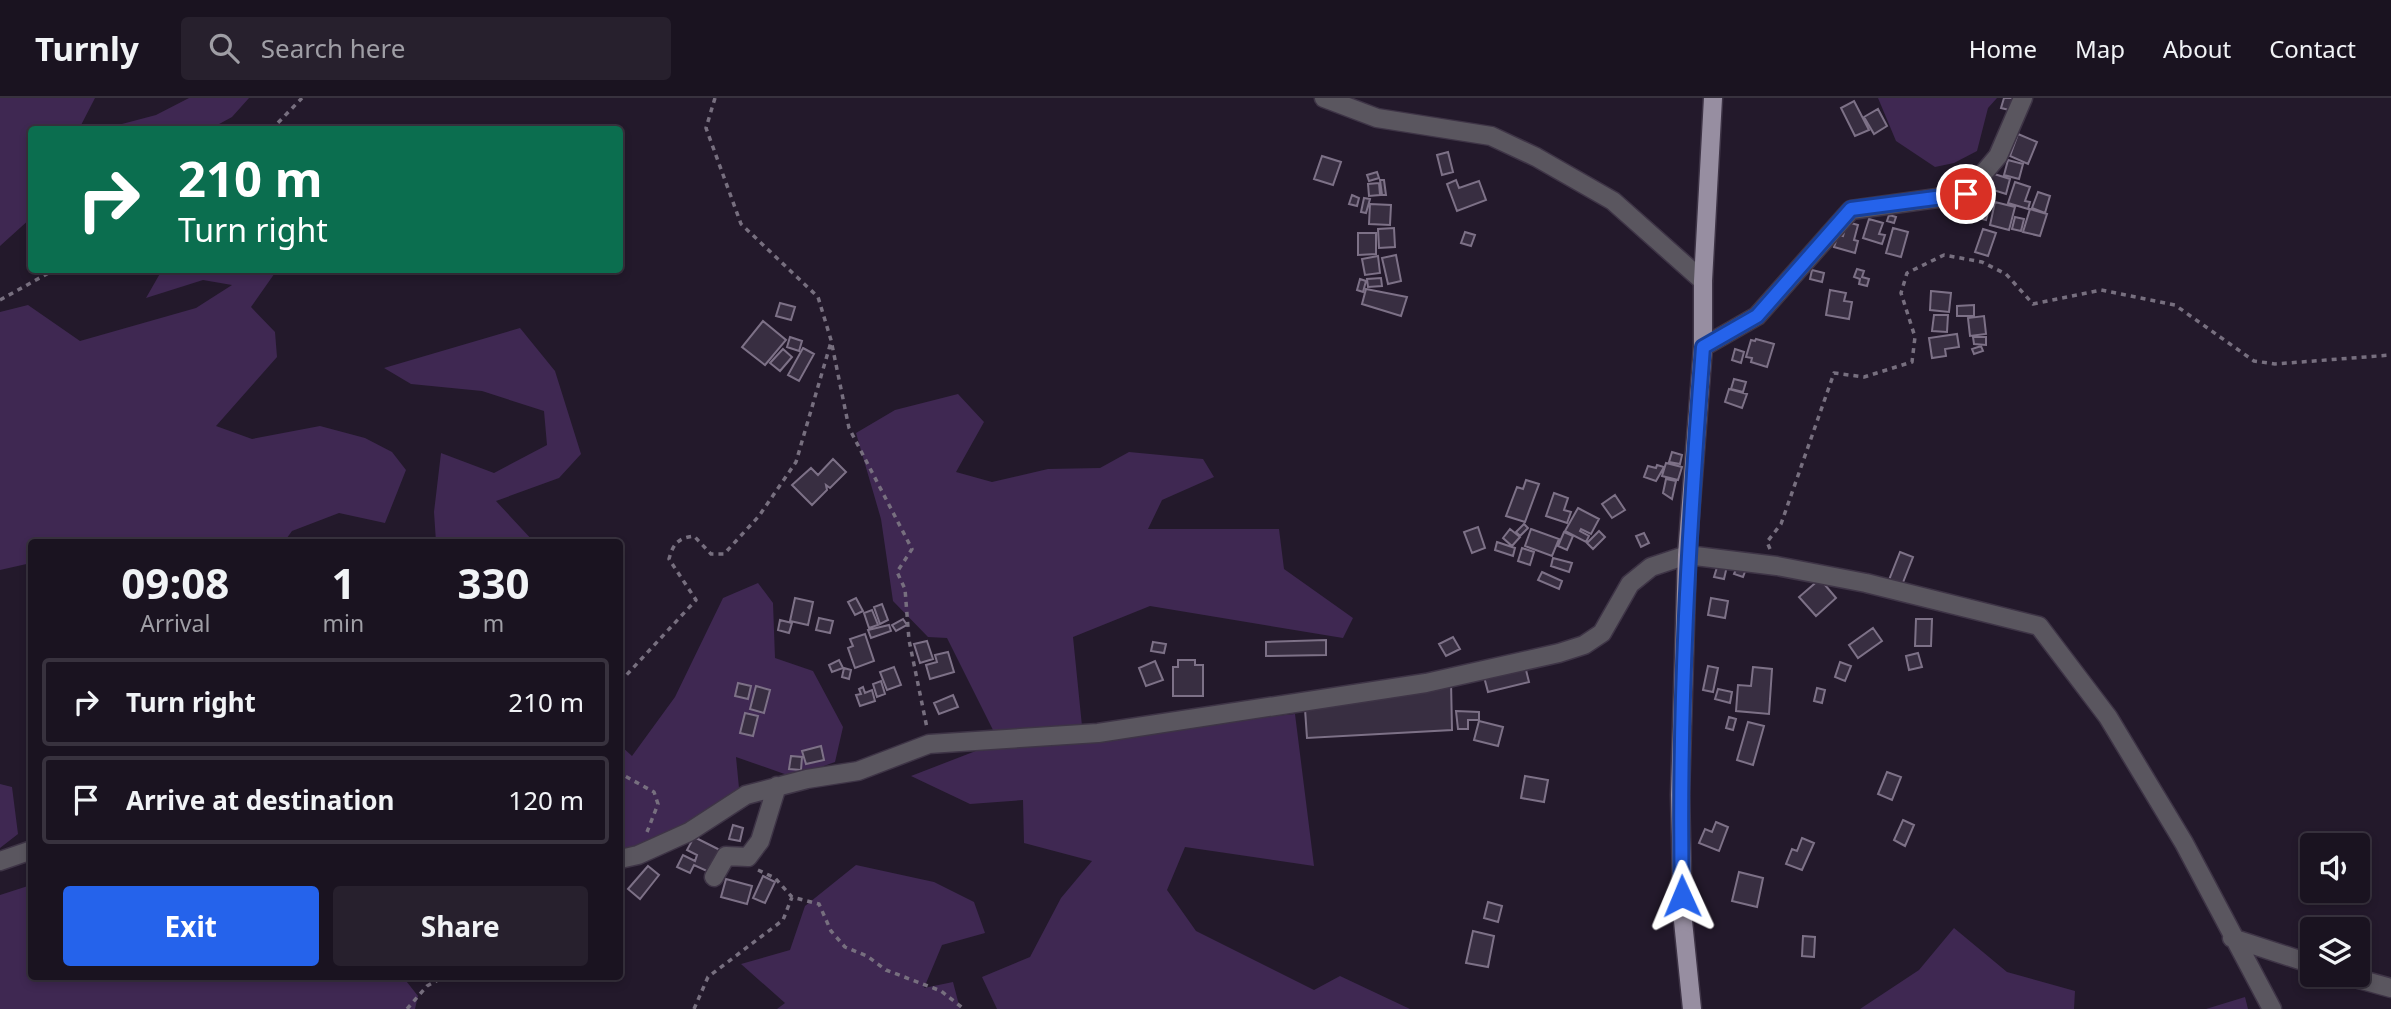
<!DOCTYPE html>
<style>
:root{--surface:#1a1320;--page:#27202d;--text:#f1f3f6;--muted:#9f9ea5;--line:#38323e;--accent:#2563eb}
body{margin:0;font-family:"Noto Sans",sans-serif;background:var(--page);color:var(--text);height:100vh;display:flex;flex-direction:column;font-size:26px;white-space:nowrap}
*{box-sizing:border-box;margin:0}
p{font-size:23px;color:var(--muted)}
.icon{flex:none;width:38px;height:38px;fill:none;stroke:currentColor;stroke-width:2;stroke-linecap:round;stroke-linejoin:round}
.map{position:relative;flex:1;overflow:hidden}
.details{position:absolute;left:28px;top:441px;width:595px;height:441px;display:flex;flex-direction:column;background:var(--surface);border-radius:7px;box-shadow:0 4px 10px #0003,0 0 0 2px var(--line)}
.details>*{flex:none}
.banner{position:absolute;left:28px;top:28px;width:595px;height:147px;border-radius:7px;box-shadow:0 4px 10px #0003,0 0 0 2px var(--line);background:#0b6e4f;color:#fff;overflow:hidden}
.fabs{position:absolute;left:2300px;top:735px;display:grid;gap:14px}
.fabs a{display:grid;place-items:center;width:70px;height:70px;border-radius:7px;background:var(--surface);box-shadow:0 4px 10px #0003,0 0 0 2px var(--line);font-size:35px}
.pin{position:absolute;display:grid;place-items:center;width:60px;height:60px;color:#fff;margin:-30px;border:4px solid #fff;border-radius:50%;box-shadow:0 2px 7px #0007}
.me{position:absolute;width:77px;margin:-38px;rotate:359deg;stroke-linejoin:round;filter:drop-shadow(0 0 5px #0008)}
.turn{display:flex;align-items:center;gap:24px;height:147px;padding:0 35px;font-size:32px}
.turn .icon{width:91px;height:91px;stroke-width:2.5}
.turn b{display:block;font-size:49px;line-height:60px}
.eta{display:flex;justify-content:space-evenly;align-items:center;height:119px;text-align:center}
.eta b{font-size:42px;font-weight:700;line-height:49px}
.cta{display:flex;gap:14px;margin-top:auto;padding:14px 35px}
.cta a{flex:1;height:80px;border-radius:7px;background:var(--accent);color:#fff;font-size:28px;font-weight:700;line-height:80px;text-align:center}
.cta a+a{background:var(--page);color:var(--text)}
ul{padding:0;list-style:none}
li{display:flex;align-items:center;gap:21px;height:88px;margin:0 14px 10px;padding:0 21px;border:4px solid var(--line);border-radius:7px}
li div{flex:1}
li b{display:block;font-size:26px}
li em{font-style:normal}
header{display:flex;align-items:center;gap:42px;box-sizing:border-box;height:98px;padding:0 35px;background:var(--surface);border-bottom:2px solid var(--line)}
header strong{font-size:33px}
nav{display:flex;gap:38px;margin-inline-start:auto;font-size:24px}
.search{width:490px;height:63px;background:var(--page);display:flex;align-items:center;gap:18px;box-sizing:border-box;padding:0 24px;border-radius:7px;color:var(--muted);font-size:26px}
.map>svg:first-child{display:block}
.green{fill:#3f2852}
.building{fill:#382e41;stroke:#7d7187;stroke-width:2}
.lines{fill:none;stroke-linecap:round;stroke-linejoin:round}
.minor-casing{stroke:#3e3446;stroke-width:21}
.major-casing{stroke:#3e3446;stroke-width:21}
.path{stroke:#776f7f;stroke-width:3.5;stroke-dasharray:5 5;stroke-linecap:butt}
.minor{stroke:#5a565f;stroke-width:18}
.major{stroke:#978ea1;stroke-width:18}
.route-casing{stroke:#184099;stroke-width:18}
.route{stroke:#2563eb;stroke-width:12}
</style>
<header>
<strong>Turnly</strong>
<div class="search"><svg class="icon" aria-label="search" viewBox="0 0 24 24"><circle cx="10" cy="10" r="6"/><path d="M15 15l6 6"/></svg>Search here</div>
<nav><a>Home</a><a>Map</a><a>About</a><a>Contact</a></nav>
</header>
<div class="map">
<svg width="2391" height="911" viewBox="0 0 2391 911">
<rect width="100%" height="100%" fill="#23192b"/>
<path class="green" d="M0,0H95L79,31L32,32L31,120L0,148Z
M189,0H249L232,19L210,31H103L156,17Z
M1878,0H1997L1988,10L1977,53L1954,65L1935,69L1896,43Z
M162,172H277L251,209L275,234L277,259L216,328L252,341L320,328L365,340L392,354L406,372L385,425L339,415L292,433L284,444H32L31,465L0,472V214L28,207L80,243L196,210L232,187L203,182L146,200Z
M520,230L555,273L581,356L559,380L496,403L534,444H436L434,414L441,355L494,375L547,347L544,313L482,293L411,286L384,270Z
M958,296L984,324L956,374L992,384L1048,371L1100,370L1129,354L1203,361L1214,379L1162,402L1148,431H1279L1284,471L1353,520L1343,540L1150,508L1073,539L1083,638L1295,616L1314,768L1185,749L1167,792L1196,833L1314,892L1340,878L1410,911H997L982,879L1030,859L1061,800L1092,763L1024,745L1023,702L970,706L911,678L999,644L947,540L928,539L893,503L881,421L856,335L895,312Z
M758,485L773,505L775,560L813,573L843,629L835,664L793,679L736,659L739,690L715,719L672,732L632,751H620V647L632,658L675,599L723,500Z
M0,686L12,689L18,736L0,750Z
M856,767L934,784L974,804L985,835L942,847L924,890L953,884L960,911H777L785,905L741,866L790,852L805,808Z
M31,787L32,878L403,879L418,898L415,911H0V797Z
M1954,830L2007,874L2075,893L2074,911H1860L1919,872Z
M2245,899L2248,911H2206Z"/>
<path class="building" d="M2004,0H2014L2013,13L2001,10Z
M1854,3L1869,32L1855,38L1841,10Z
M1878,11L1887,28L1874,36L1864,19Z
M2018,36L2037,44L2028,66L2010,58Z
M1448,54L1453,74L1442,77L1437,57Z
M1322,58L1341,64L1333,87L1314,81Z
M2008,62L2023,66L2019,81L2004,77Z
M1377,74L1379,80L1369,83L1367,77Z
M1991,75L2010,81L2006,96L1987,90Z
M1380,82H1384L1386,97H1382Z
M1456,82L1459,90L1479,83L1486,102L1457,113L1447,86Z
M2015,84L2030,89L2025,103L2030,104L2028,111L2008,105Z
M1379,85L1380,97L1369,98L1368,86Z
M2038,94L2050,98L2045,115L2032,110Z
M1977,96L1992,99L1986,122L1971,118Z
M1352,97L1359,100L1357,108L1349,106Z
M1364,100L1370,101L1366,115L1361,114Z
M1995,104L2015,109L2009,132L1990,127Z
M1370,106L1391,107L1390,127L1369,126Z
M2030,111L2047,116L2040,138L2023,134Z
M1889,117L1896,119L1894,125L1887,123Z
M2015,119L2024,121L2021,133L2012,131Z
M1869,121L1883,125L1879,136L1885,137L1882,146L1863,140Z
M1847,124L1858,127L1854,142L1858,143L1855,155L1834,149L1838,137L1843,138Z
M1394,130L1395,149L1379,150L1378,131Z
M1893,130L1908,134L1901,159L1886,155Z
M1983,131L1996,135L1988,158L1975,154Z
M1465,134L1475,137L1471,148L1461,145Z
M1358,135H1376V156L1358,157Z
M1396,157L1401,183L1388,186L1382,160Z
M1378,158L1380,175L1365,177L1362,161Z
M1857,171L1864,173L1862,179L1869,181L1867,188L1859,186L1860,181L1854,179Z
M1812,172L1824,175L1822,184L1810,181Z
M1381,180L1382,188L1368,189L1367,181Z
M1360,181L1366,183L1363,194L1357,192Z
M1366,191L1407,199L1401,218L1362,206Z
M1830,192L1846,195L1844,203L1852,204L1849,221L1826,217Z
M1931,193L1951,195L1949,214L1930,212Z
M780,205L795,209L791,222L776,218Z
M1974,207V218H1957V208Z
M1934,217H1948L1947,234L1932,233Z
M1984,218L1986,236L1970,238L1968,220Z
M763,223L786,242L765,267L742,249Z
M1957,236L1959,249L1945,251L1946,258L1932,260L1929,240Z
M790,239L802,243L799,253L787,249Z
M1973,239H1986V247L1974,246Z
M1756,241L1774,246L1767,269L1751,264L1752,260L1746,259L1751,242L1755,243Z
M1981,248L1983,253L1974,256L1972,251Z
M803,250L814,256L799,283L788,277Z
M783,251L792,259L780,273L770,265Z
M1735,251L1744,254L1741,265L1732,262Z
M1734,281L1746,284L1743,294L1731,291Z
M1729,291L1747,296L1742,310L1725,304Z
M1672,354L1682,357L1680,366L1669,364Z
M833,361L846,374L830,390L826,387L827,392L812,407L792,387L811,370L818,377Z
M1666,365L1682,369L1678,382L1662,378Z
M1657,367L1664,369L1656,383L1644,379L1648,368L1656,370Z
M1666,381L1676,383L1672,401L1663,395Z
M1526,382L1539,386L1525,424L1506,418L1517,389L1523,391Z
M1554,395L1568,400L1564,412L1571,414L1567,425L1546,418Z
M1615,397L1625,412L1612,420L1602,406Z
M1578,410L1599,421L1591,436L1581,431L1580,433L1589,438L1586,444L1565,433Z
M1524,426L1528,430L1520,438L1516,434Z
M1478,429L1485,450L1472,455L1464,434Z
M1510,431L1520,439L1512,448L1503,440Z
M1531,431L1559,441L1552,458L1525,448Z
M1599,433L1605,439L1593,451L1587,445Z
M1564,434L1573,438L1567,452L1558,448Z
M1644,435L1649,445L1641,449L1636,438Z
M1497,444L1515,450L1513,458L1495,452Z
M1522,450L1534,454L1530,467L1518,463Z
M1900,454L1913,459L1902,487L1889,482Z
M1553,460L1572,465L1569,474L1551,468Z
M1718,466L1727,468L1724,481L1714,479Z
M1737,469L1746,471L1743,479L1734,476Z
M1542,474L1562,483L1559,491L1538,482Z
M1820,481L1836,500L1816,518L1799,499Z
M795,500L813,504L808,527L790,523Z
M856,500L863,513L855,517L848,504Z
M1711,500L1728,503L1725,520L1708,517Z
M882,506L888,522L880,526L874,509Z
M872,512L878,527L869,530L864,515Z
M819,520L833,523L830,535L816,532Z
M903,521L907,527L896,533L892,527Z
M1916,521H1932L1931,548H1915Z
M780,522L792,525L789,535L778,532Z
M889,527L891,533L871,540L868,532Z
M1873,530L1882,543L1858,560L1849,547Z
M865,536L874,563L855,570L848,550L853,548L850,541Z
M1453,539L1460,551L1446,558L1439,546Z
M1326,542V557L1266,558V544Z
M927,543L933,561L920,565L914,546Z
M1153,544L1166,546L1164,555L1151,553Z
M948,554L954,574L930,581L926,567L937,564L935,557Z
M1918,555L1922,569L1909,572L1906,558Z
M839,562L843,570L832,574L829,567Z
M1178,562H1195V567H1203V598H1173V569H1178Z
M1155,563L1163,582L1146,588L1139,570Z
M1524,564L1529,584L1488,594L1483,575Z
M1840,564L1851,568L1845,583L1835,579Z
M1708,568L1718,570L1713,594L1703,592Z
M894,569L901,587L887,592L880,574Z
M1753,569L1772,571L1769,616L1736,613L1738,587L1751,588Z
M844,570L851,572L849,581L842,579Z
M881,583L885,596L877,599L873,586Z
M1451,583L1452,632L1307,640L1305,611Z
M738,585L751,588L748,601L735,598Z
M756,588L770,592L764,615L750,611Z
M863,589L865,595L872,592L875,603L860,608L856,597L861,596L859,591Z
M1817,590L1825,592L1822,605L1814,603Z
M1718,591L1732,594L1730,605L1715,601Z
M953,597L958,609L939,616L934,605Z
M1456,613L1479,614V622H1468V631H1458Z
M745,615L758,618L753,638L740,635Z
M1729,619L1736,621L1733,632L1726,630Z
M1479,623L1503,629L1498,648L1474,642Z
M1748,624L1764,628L1753,667L1737,662Z
M821,648L824,662L806,666L802,653Z
M791,658L802,659L801,672L789,671Z
M1887,674L1901,679L1892,702L1878,696Z
M1525,678L1548,682L1544,704L1521,700Z
M1903,722L1914,727L1905,748L1894,742Z
M1716,724L1728,729L1719,753L1699,745L1705,731L1712,734Z
M733,727L743,730L740,743L729,741Z
M694,739L720,752L709,774L694,767L690,775L677,769L683,757L695,763L697,757L687,752Z
M1802,740L1814,745L1802,772L1786,766L1792,751L1797,753Z
M648,768L659,777L640,801L628,791Z
M1739,774L1763,780L1757,809L1732,803Z
M763,778L775,784L765,805L753,800Z
M726,781L752,788L747,806L721,799Z
M1488,804L1502,808L1498,824L1484,820Z
M1473,833L1494,838L1488,869L1466,865Z
M1803,838L1815,839L1814,859L1802,858Z"/>
<g class="lines">
<defs>
<path id="minor" d="M1324,0L1377,20L1491,38L1536,59L1613,103L1703,183
M1703,249L1757,218L1851,112L1966,96L1998,58L2023,0
M620,761L638,757L689,734L746,697L807,681L858,673L929,646L1098,635L1426,585L1559,555L1584,547L1602,535L1630,486L1651,469L1687,457L1777,468L1866,485L2039,528L2108,619L2184,745L2272,911
M0,763L32,752
M714,779L726,758L748,759L760,743L777,688
M2232,840L2312,866
M2344,877L2391,890"/>
<path id="major" d="M1692,911L1683,823L1680,697L1687,457L1703,249V183L1713,0"/>
</defs>
<use href="#minor" class="minor-casing"/>
<use href="#major" class="major-casing"/>
<path class="path" d="M715,0L706,30L741,126L818,199L831,242L849,330L912,451L897,474L905,491L909,542L927,630
M271,32L302,0
M0,202L54,172
M1770,451L1767,444L1781,426L1834,275L1864,279L1912,264L1915,239L1901,195L1907,175L1944,157L1982,164L2006,176L2033,206L2101,192L2175,207L2254,263L2275,266L2391,257
M620,584L696,502L669,461C673,446 678,440 694,438L711,456H724L759,418L796,364L831,244
M620,597L622,628L620,644
M620,671L623,677L654,694L658,706L647,734
M758,772L775,780L792,799L819,806L831,833L845,849L867,858L886,872L941,893L964,911
M407,911L427,888L445,878
M694,911L708,879L783,822L792,799"/>
<use href="#minor" class="minor"/>
<use href="#major" class="major"/>
</g>
<g class="lines">
<defs>
<path id="route" d="M1682,798C1678,614 1689,432 1703,249L1757,218L1851,111L1966,96"/>
</defs>
<use href="#route" class="route-casing"/>
<use href="#route" class="route"/>
</g>
</svg>
<div class="fabs">
<a><svg class="icon" aria-label="sound" viewBox="0 0 24 24"><path d="M4 9h4l5-4v14l-5-4H4zM17 9q2 3 0 6"/></svg></a>
<a><svg class="icon" aria-label="layers" viewBox="0 0 24 24"><path d="M12 4l9 5-9 5-9-5zM3 14l9 5 9-5"/></svg></a>
</div>
<div class="pin" style="left:1966px;top:96px;background:#d93025"><svg class="icon" aria-label="arrive" viewBox="0 0 24 24"><path d="M6 21V4h12l-3 4 3 4H6"/></svg></div>
<svg class="me" style="left:1682px;top:798px" viewBox="-20 -20 40 40"><path d="M0-17L14 15 0 8-14 15z" fill="#2563eb" stroke="#fff" stroke-width="4"/></svg>
<div class="banner">
<div class="turn"><svg class="icon" aria-label="right" viewBox="0 0 24 24"><path d="M7 20v-9h11M14 6l5 5-5 5"/></svg><div><b>210 m</b>Turn right</div></div>
</div>
<section class="details">
<div class="eta">
<div><b>09:08</b><p>Arrival</p></div>
<div><b>1</b><p>min</p></div>
<div><b>330</b><p>m</p></div>
</div>
<ul>
<li><svg class="icon" aria-label="right" viewBox="0 0 24 24"><path d="M7 20v-9h11M14 6l5 5-5 5"/></svg><div><b>Turn right</b></div><em>210 m</em></li>
<li><svg class="icon" aria-label="arrive" viewBox="0 0 24 24"><path d="M6 21V4h12l-3 4 3 4H6"/></svg><div><b>Arrive at destination</b></div><em>120 m</em></li>
</ul>
<div class="cta"><a>Exit</a><a>Share</a></div>
</section>
</div>
